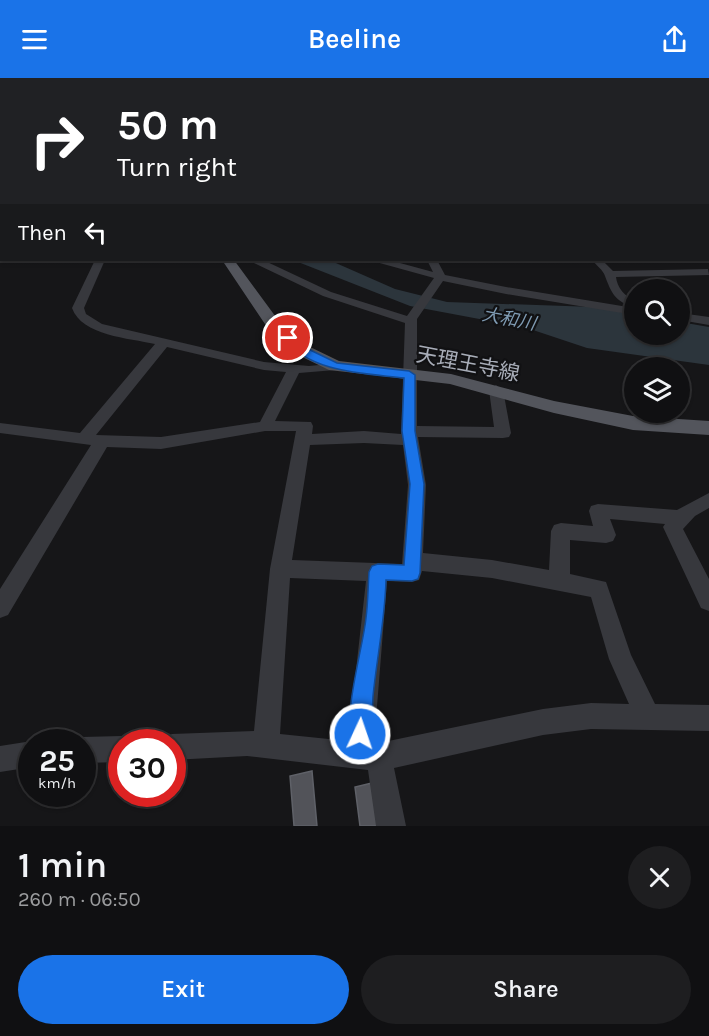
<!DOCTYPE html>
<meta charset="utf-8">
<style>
:root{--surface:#101012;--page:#1e1e20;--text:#f1f3f6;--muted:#9c9d9f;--line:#303032;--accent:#1a73e8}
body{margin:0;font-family:Karla,"Noto Sans JP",sans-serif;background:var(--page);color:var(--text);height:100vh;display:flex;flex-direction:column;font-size:22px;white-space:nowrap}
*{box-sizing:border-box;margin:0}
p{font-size:20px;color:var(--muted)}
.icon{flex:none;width:33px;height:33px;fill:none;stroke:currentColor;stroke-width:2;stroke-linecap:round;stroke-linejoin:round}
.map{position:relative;height:748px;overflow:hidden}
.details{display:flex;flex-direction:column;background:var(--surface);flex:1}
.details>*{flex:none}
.guide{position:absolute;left:0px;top:0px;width:710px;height:183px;box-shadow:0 2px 4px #0004,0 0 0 2px var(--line);background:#202124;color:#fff;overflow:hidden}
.tools{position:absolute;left:624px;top:201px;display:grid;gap:12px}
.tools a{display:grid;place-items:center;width:66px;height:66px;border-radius:50%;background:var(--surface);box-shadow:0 2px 4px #0004,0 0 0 2px var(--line);font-size:30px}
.speed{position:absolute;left:18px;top:651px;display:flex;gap:12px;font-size:30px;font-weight:700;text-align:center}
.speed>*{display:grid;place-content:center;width:78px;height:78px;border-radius:50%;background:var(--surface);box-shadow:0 2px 4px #0004,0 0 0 2px var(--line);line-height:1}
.speed small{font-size:15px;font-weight:400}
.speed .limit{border:9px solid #d22;background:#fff;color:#111}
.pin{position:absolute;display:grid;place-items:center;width:51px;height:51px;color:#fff;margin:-26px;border:3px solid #fff;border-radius:50%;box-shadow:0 2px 6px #0007}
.me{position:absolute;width:66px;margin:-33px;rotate:3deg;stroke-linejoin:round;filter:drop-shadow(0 0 4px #0008)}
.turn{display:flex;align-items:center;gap:21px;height:126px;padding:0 18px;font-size:27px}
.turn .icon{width:78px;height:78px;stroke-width:2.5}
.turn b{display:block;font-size:42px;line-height:51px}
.then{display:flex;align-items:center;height:57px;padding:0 18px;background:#0003;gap:12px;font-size:22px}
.round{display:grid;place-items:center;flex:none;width:63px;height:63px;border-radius:32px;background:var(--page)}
.head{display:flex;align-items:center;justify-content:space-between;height:102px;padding:0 18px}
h1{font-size:36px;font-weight:600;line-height:45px}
.cta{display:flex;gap:12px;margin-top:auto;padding:12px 18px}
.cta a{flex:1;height:69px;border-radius:36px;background:var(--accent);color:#fff;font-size:24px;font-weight:600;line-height:69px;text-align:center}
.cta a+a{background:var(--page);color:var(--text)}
header{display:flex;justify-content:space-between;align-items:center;height:78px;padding:0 18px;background:var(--accent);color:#fff;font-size:27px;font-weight:600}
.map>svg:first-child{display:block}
.water{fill:#2c353c}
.building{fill:#525359;stroke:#5f6168;stroke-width:1.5}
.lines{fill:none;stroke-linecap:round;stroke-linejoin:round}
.minor{fill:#37383d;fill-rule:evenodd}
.major{fill:#53555c;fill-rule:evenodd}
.route{fill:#1a73e8;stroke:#114b97;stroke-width:1.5}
.labels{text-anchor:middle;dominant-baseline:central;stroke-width:4.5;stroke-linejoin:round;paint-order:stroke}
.far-water-label{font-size:18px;font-style:italic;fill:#7f9bb3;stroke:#111113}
.street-label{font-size:21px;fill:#a8adb8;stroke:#111113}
</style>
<header><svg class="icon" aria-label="menu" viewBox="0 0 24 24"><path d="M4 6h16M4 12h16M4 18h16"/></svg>Beeline<svg class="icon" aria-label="share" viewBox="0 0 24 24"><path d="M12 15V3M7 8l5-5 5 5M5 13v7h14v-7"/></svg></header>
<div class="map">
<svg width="709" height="748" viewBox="0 0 709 748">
<rect width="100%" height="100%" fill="#161618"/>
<path class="water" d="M293,182H329L395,211L447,224L595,229L634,237V256H680V244L709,249V287L587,270L527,250L410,228Z"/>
<path class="building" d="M312,693L317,748H294L290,698Z
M372,705L379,748H360L355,709Z"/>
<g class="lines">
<path class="minor" d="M0,86H2V90H0Z
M95,182H105L84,230L86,236L102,246L264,284L309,288L340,285L342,288L335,292L299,295L275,343L311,344L313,348L312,356L364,353L401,356L405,245L323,218L252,184L251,182H263L331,214L407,238L434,200L376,184L375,182H389L433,194L427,182H437L445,197L506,209L634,230V237L506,216L443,203L417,241V348L494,349L489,312L496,307L503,312L511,355L509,359L503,360L418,359L426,407L423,475L492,482L549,492L551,453L554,447L561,445L593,448L589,433L591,428L598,426L677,432L709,415V430L695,438L683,451L709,501V533L701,530L663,449L665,446L610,441L616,457L613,463L606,465L570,462V496L606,504L631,577L655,626L709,627V653L591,651L543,657L394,690L406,748H376L368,692L247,678L172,682V664H161L163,660L172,656L254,653L270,491L296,353H265L161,371L107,369L8,537L0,540V511L91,367L0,355V345L80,355L155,266C129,260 82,258 72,230ZM167,269L264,292L286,294L260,344L161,359L96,357ZM364,365L403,367L408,407L402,486L292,482L310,367ZM422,493L492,500L591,519L609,581L629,626L591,625L543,631L374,666L387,503L412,504L419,502ZM290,500L366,503L348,663L280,656Z
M592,182H602L613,193L708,191L709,197L616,199C617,209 625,219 634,222V229C615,224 611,214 605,198C603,192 596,187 592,182Z
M680,235L709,239V247L680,242Z
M122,658L133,664H122V684L82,685V664H72L82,659Z
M32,663L36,664H32V689L0,694V668Z"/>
<path class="major" d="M0,134H2V140H0Z
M222,182H234L281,246L306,267L339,283L451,296L554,323L633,338L709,343V357L633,352L554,335L450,306L329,292L294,275L269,252Z"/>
</g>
<linearGradient id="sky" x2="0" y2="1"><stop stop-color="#0c0c0d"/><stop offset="0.44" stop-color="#363c48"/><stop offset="1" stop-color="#363c48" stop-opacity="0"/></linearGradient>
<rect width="709" height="187" fill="url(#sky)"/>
<path class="route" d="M288,257L304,269L337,285L409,293L415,297V353L424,406L420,495L418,501L412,503L386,502C385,541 377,579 373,618C372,633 374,649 368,664L360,667L353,664C342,638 363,570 366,540C368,525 368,509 369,494L372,488L378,486L404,487L410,406L402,353L404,300C361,295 312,295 282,260Z"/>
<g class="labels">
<g class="far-water-label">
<text transform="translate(509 241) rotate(11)">大和川</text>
</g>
<g class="street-label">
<text transform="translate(468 286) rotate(11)">天理王寺線</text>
</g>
</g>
</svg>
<div class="tools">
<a><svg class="icon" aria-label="search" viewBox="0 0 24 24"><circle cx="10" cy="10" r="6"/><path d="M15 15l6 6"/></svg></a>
<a><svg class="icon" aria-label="layers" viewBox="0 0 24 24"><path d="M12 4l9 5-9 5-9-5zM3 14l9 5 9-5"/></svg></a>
</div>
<div class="speed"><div>25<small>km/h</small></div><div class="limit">30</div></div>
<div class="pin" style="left:288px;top:260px;background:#d93025"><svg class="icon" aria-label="arrive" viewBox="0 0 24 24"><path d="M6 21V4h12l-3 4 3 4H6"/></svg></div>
<svg class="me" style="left:360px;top:656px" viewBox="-20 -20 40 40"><circle r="17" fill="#1a73e8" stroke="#fff" stroke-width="3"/><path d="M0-11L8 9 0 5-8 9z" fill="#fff"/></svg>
<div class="guide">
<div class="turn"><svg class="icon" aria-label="right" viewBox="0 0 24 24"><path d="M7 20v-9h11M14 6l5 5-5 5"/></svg><div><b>50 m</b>Turn right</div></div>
<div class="then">Then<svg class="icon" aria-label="left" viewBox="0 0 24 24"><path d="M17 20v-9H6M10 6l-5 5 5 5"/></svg></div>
</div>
</div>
<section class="details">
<div class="head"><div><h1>1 min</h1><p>260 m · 06:50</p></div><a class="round"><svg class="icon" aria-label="close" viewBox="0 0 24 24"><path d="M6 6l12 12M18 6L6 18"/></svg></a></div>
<div class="cta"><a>Exit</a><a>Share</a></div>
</section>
